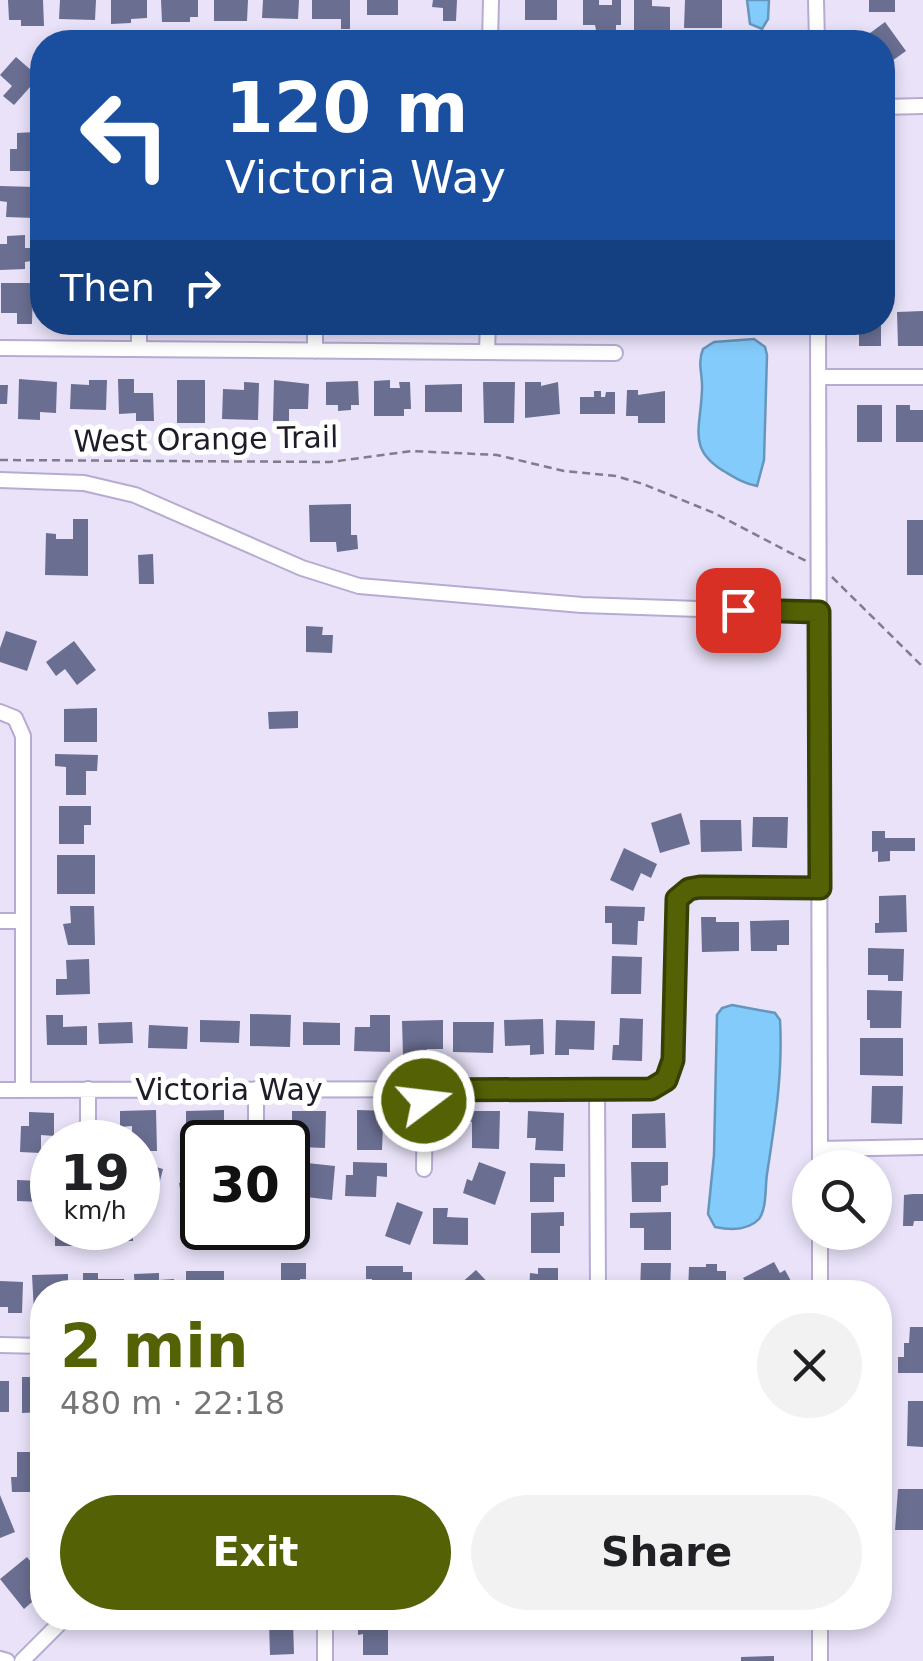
<!DOCTYPE html>
<meta charset="utf-8">
<style>
:root{--surface:#fff;--page:#f2f2f2;--text:#202124;--muted:#757577;--accent:#546205}
body{margin:0;font-family:"DejaVu Sans",sans-serif;background:var(--page);color:var(--text);height:100vh;display:flex;flex-direction:column;font-size:38px;white-space:nowrap}
*{box-sizing:border-box;margin:0}
p{font-size:32px;color:var(--muted)}
.icon{flex:none;width:55px;height:55px;fill:none;stroke:currentColor;stroke-width:2;stroke-linecap:round;stroke-linejoin:round}
.map{position:relative;flex:1;overflow:hidden}
.sheet{position:absolute;left:30px;top:1280px;width:862px;height:350px;display:flex;flex-direction:column;background:var(--surface);border-radius:40px;box-shadow:0 5px 15px #0003}
.sheet>*{flex:none}
.banner{position:absolute;left:30px;top:30px;width:865px;height:305px;border-radius:40px;box-shadow:0 5px 15px #0003;background:#1a4fa0;color:#fff;overflow:hidden}
.tools{position:absolute;left:792px;top:1150px;display:grid;gap:20px}
.tools a{display:grid;place-items:center;width:100px;height:100px;border-radius:50%;background:var(--surface);box-shadow:0 5px 15px #0003;font-size:50px}
.speed{position:absolute;left:30px;top:1120px;display:flex;gap:20px;font-size:50px;font-weight:700;text-align:center}
.speed>*{display:grid;place-content:center;width:130px;height:130px;border-radius:50%;background:var(--surface);box-shadow:0 5px 15px #0003;line-height:1}
.speed small{font-size:25px;font-weight:400}
.speed .limit{border:5px solid #111;border-radius:15px;background:#fff;color:#111}
.pin{position:absolute;display:grid;place-items:center;width:85px;height:85px;color:#fff;margin:-42px;border-radius:20px;box-shadow:0 5px 15px #0006}
.me{position:absolute;width:110px;margin:-55px;rotate:75deg;stroke-linejoin:round;filter:drop-shadow(0 0 8px #0008)}
.turn{display:flex;align-items:center;gap:35px;height:210px;padding:0 30px;font-size:45px}
.turn .icon{width:130px;height:130px;stroke-width:2.5}
.turn b{display:block;font-size:70px;line-height:85px}
.then{display:flex;align-items:center;height:95px;padding:0 30px;background:#0003;gap:20px;font-size:38px}
.round{display:grid;place-items:center;flex:none;width:105px;height:105px;border-radius:52px;background:var(--page)}
.summary{display:flex;align-items:center;justify-content:space-between;height:170px;padding:0 30px}
h1{font-size:60px;font-weight:800;line-height:75px;color:var(--accent)}
.cta{display:flex;gap:20px;margin-top:auto;padding:20px 30px}
.cta a{flex:1;height:115px;border-radius:60px;background:var(--accent);color:#fff;font-size:40px;font-weight:800;line-height:115px;text-align:center}
.cta a+a{background:var(--page);color:var(--text)}
.map>svg:first-child{display:block}
.water{fill:#83cbfb;stroke:#6596bc;stroke-width:2.5}
.building{fill:#6a6e91}
.lines{fill:none;stroke-linecap:round;stroke-linejoin:round}
.minor-casing{stroke:#b7abd1;stroke-width:18}
.path{stroke:#817b8e;stroke-width:2.5;stroke-dasharray:8 5;stroke-linecap:butt}
.minor{stroke:#fff;stroke-width:14}
.route-casing{stroke:#374003;stroke-width:25}
.route{stroke:#546205;stroke-width:18}
.labels{text-anchor:middle;dominant-baseline:central;stroke-width:10;stroke-linejoin:round;paint-order:stroke}
.street-label{font-size:30px;fill:#1f1b29;stroke:#fff}
</style>
<div class="map">
<svg width="923" height="1661" viewBox="0 0 923 1661">
<rect width="100%" height="100%" fill="#e9e2f9"/>
<path class="water" d="M747,0H769L768,19L762,29L750,24Z
M754,339L765,347L767,355L764,460L757,486C745,484 737,479 727,473C686,450 701,429 702,389C703,375 697,364 703,349L714,342Z
M732,1005L775,1013L780,1020C783,1073 775,1122 767,1174C765,1187 767,1208 759,1219C748,1231 730,1230 715,1227L708,1214L714,1155L717,1015L722,1008Z"/>
<path class="building" d="M8,0H43L44,26H21V20H9Z
M60,0H96L95,20L59,19Z
M111,0H147V18L131,19V23L111,24Z
M161,0H198V17H190V22H162Z
M214,0H248L247,21H214Z
M263,0H299L298,19L262,18Z
M312,0H350V29H341V19H312Z
M367,0H398V15H367Z
M433,0H457L456,21H443V8L432,7Z
M525,0H557V20H525Z
M583,0H599V5H612V0H621V25H616V30H596L595,25H583Z
M634,0H652V6L670,7V30H634Z
M685,0H722V28H684Z
M869,0H895V12H869Z
M885,22L906,51L882,68V42H858Z
M525,34L554,35V42H525Z
M461,36V42H426V37Z
M16,57L39,77L14,105L3,96L12,86L0,75Z
M35,132V144H40L41,171H10V149H17V133Z
M0,186L35,187L34,218L6,217L7,202L0,201Z
M25,235V248H31V261L25,262V269L0,270V244H7V236Z
M1,283H33L32,324H17V313H1Z
M923,311V346H898L897,312Z
M350,322H385V327H349Z
M527,322H548V328H527Z
M859,322H881V346H859Z
M19,379L57,382L56,413L40,412V420L18,419Z
M118,379H134V393H153L154,421H136V413L119,414Z
M89,380H107L106,410L70,409L71,384L89,385Z
M177,380H205V423H177Z
M274,380L309,384L308,409H289V421H273Z
M390,380V388H400L399,382H410L411,409H404V416H374V381Z
M358,381L359,405H351V410L338,411V405H326V382Z
M244,382L259,383L258,420L222,419L223,389L244,390Z
M483,382H515L514,423H484Z
M525,382H541V386L558,382L560,414L525,418Z
M462,384V412H425V385Z
M0,385H8L7,404H0Z
M627,390H638V395L665,391V423H638V416H626Z
M594,391H601V397H605L606,392H615V414H580V397H594Z
M857,405H882V442H857Z
M896,405H910V410H923V442H896Z
M351,504V535H357L358,549L337,552L336,542H310L309,505Z
M73,519H88V576L45,575L46,533L56,534V539H73Z
M907,520H923V575H907Z
M153,554L154,584H139L138,555Z
M306,626L323,627L322,635H333L332,653L306,652Z
M6,631L37,641L27,671L0,662V648Z
M74,641L96,670L77,685L65,669L56,676L46,662Z
M97,708V742H64V709Z
M298,711V728L269,729L268,712Z
M55,754L98,755L97,771H86V795H66V767L55,766Z
M59,806H91V825H84V844H59Z
M681,813L690,844L660,853L651,823Z
M753,817H788L787,848L752,847Z
M700,820H741L742,851L701,852Z
M872,831H885V838H915V851H890V861L878,862V851L872,852Z
M624,848L657,864L651,878L641,873L633,891L610,880Z
M57,855H95V894H57Z
M906,895L907,932L875,933V923H879V896Z
M70,906H94L95,945H68L63,924L71,923Z
M605,906L645,907L644,921H638L637,945L612,944V923H605Z
M701,917H716V922H739V951L702,952Z
M789,920V945H777V951H751L750,921Z
M868,948L904,949L903,981H888V975H868Z
M612,956L642,957L641,994H611Z
M89,959L90,994L56,995V979H67L66,960Z
M867,990L902,991L901,1028H870V1020H867Z
M250,1014L291,1015L290,1047L250,1046Z
M46,1015H63V1027L87,1026V1045H47Z
M370,1015H390V1052L354,1051L355,1027H370Z
M620,1018L643,1019L642,1061L612,1060L613,1045H619Z
M543,1019L544,1054L530,1055V1045L505,1046L504,1020Z
M200,1020L240,1021L239,1043L200,1042Z
M443,1020V1049H427V1055H403L402,1021Z
M556,1020L595,1021L594,1050L569,1049V1055H555Z
M132,1022L133,1043L99,1044L98,1023Z
M303,1022L340,1023V1045H303Z
M453,1022H494L493,1053L453,1052Z
M149,1025L188,1027L187,1049L148,1048Z
M860,1038H903V1076L860,1075Z
M872,1086H903L902,1124L871,1123Z
M156,1110L157,1151H138V1142H132V1126L120,1127V1111Z
M224,1110V1125H212V1142H202V1148H186V1111Z
M357,1110L394,1111V1126H383L382,1150H357Z
M292,1111H326L325,1148L300,1147V1125H292Z
M466,1111H500L499,1149L472,1148V1122L466,1121Z
M528,1111L564,1113L563,1151L535,1150L536,1138H527Z
M29,1112L54,1113V1136L41,1135V1153L20,1152L21,1126H29Z
M665,1113L666,1148H632V1114Z
M138,1162L163,1169L154,1204L138,1200Z
M353,1162L387,1163V1177L377,1176L376,1197L345,1196L346,1175H353Z
M479,1162L506,1172L495,1205L463,1193L467,1179L472,1181Z
M631,1162H668V1185L661,1186V1202H632Z
M307,1163L335,1166L332,1200L298,1196L300,1183H305Z
M530,1163L565,1164V1177H554V1202H530Z
M202,1164V1205L194,1207L192,1198L182,1200L179,1183L187,1182L184,1168Z
M17,1180L43,1181L42,1202L17,1201Z
M875,1189H884V1220H875Z
M913,1194H923V1221H914L913,1226H903L904,1195Z
M288,1202L309,1233L285,1250L269,1228H288Z
M397,1202L423,1212L410,1245L385,1236Z
M433,1208H448L447,1217L468,1218V1245L433,1244Z
M564,1212V1226H560V1253H531V1213Z
M671,1212V1250H644V1228H630V1213Z
M55,1228H83V1246H55Z
M93,1228H133V1241H92Z
M218,1228H253L254,1245L218,1246Z
M774,1262L780,1273L785,1270L791,1281L786,1283L791,1292H751L743,1278Z
M281,1263H306V1279H300V1292H281Z
M641,1263H671L670,1292H640Z
M706,1264H717V1271H726V1292H688L689,1267H706Z
M366,1266H403V1272H412V1283H403V1290L373,1291L372,1279H366Z
M538,1268H558V1292H529L530,1273L538,1274Z
M476,1270L497,1292H451Z
M186,1271H224V1292H186Z
M83,1273H98V1279H124L125,1292H83Z
M159,1273V1280L174,1279L175,1292H135L134,1274Z
M68,1274V1292H42V1311L34,1312L32,1275Z
M0,1281L23,1282L22,1313H8V1307H0Z
M910,1327H923V1373H898V1357H904V1343H909Z
M22,1377H40L42,1412L22,1413Z
M0,1381H9V1412H0Z
M908,1401H923V1447L907,1446Z
M17,1452H42V1492H12L11,1477H17Z
M898,1489H923V1530H895Z
M0,1495L15,1532L0,1538Z
M27,1557L42,1576V1598L40,1595L24,1609L0,1579Z
M388,1620V1655H363V1634L358,1635V1621Z
M293,1622L294,1654L270,1655L269,1623Z
M774,1656V1661H741V1657Z"/>
<g class="lines">
<defs>
<path id="minor" d="M816,0L817,42
M490,42L491,0
M882,107L923,106
M818,322L820,1168
M0,348L615,353
M139,349V322
M315,351V322
M487,352L488,322
M818,377H923
M0,480L84,483L135,495L302,568L359,586L582,605L819,613
M0,712L15,718L23,736V1089
M0,921H23
M597,1089L598,1292
M0,1090L651,1089L666,1080L673,1061L677,899L689,889L700,887L820,888
M88,1142V1089
M256,1142V1089
M820,1149L923,1147
M424,1169L425,1090
M820,1292V1232
M0,1345L42,1346
M325,1618V1661
M820,1618V1661
M0,1659L7,1661
M22,1661L65,1618"/>
</defs>
<use href="#minor" class="minor-casing"/>
<path class="path" d="M0,460L330,462L412,451L497,455L564,471L616,476L643,484L714,513L806,561
M832,577L923,667"/>
<use href="#minor" class="minor"/>
</g>
<g class="lines">
<defs>
<path id="route" d="M424,1101L425,1090L651,1089L666,1080L673,1060L677,899L689,889L700,887L820,888L819,612L738,610"/>
</defs>
<use href="#route" class="route-casing"/>
<use href="#route" class="route"/>
</g>
<g class="labels">
<g class="street-label">
<text transform="translate(206 439) rotate(-1)">West Orange Trail</text>
<text x="229" y="1089">Victoria Way</text>
</g>
</g>
</svg>
<div class="tools">
<a><svg class="icon" aria-label="search" viewBox="0 0 24 24"><circle cx="10" cy="10" r="6"/><path d="M15 15l6 6"/></svg></a>
</div>
<div class="speed"><div>19<small>km/h</small></div><div class="limit">30</div></div>
<div class="pin" style="left:738px;top:610px;background:#d93025"><svg class="icon" aria-label="arrive" viewBox="0 0 24 24"><path d="M6 21V4h12l-3 4 3 4H6"/></svg></div>
<svg class="me" style="left:424px;top:1101px" viewBox="-20 -20 40 40"><circle r="17" fill="#546205" stroke="#fff" stroke-width="3"/><path d="M0-11L8 9 0 5-8 9z" fill="#fff"/></svg>
<div class="banner">
<div class="turn"><svg class="icon" aria-label="left" viewBox="0 0 24 24"><path d="M17 20v-9H6M10 6l-5 5 5 5"/></svg><div><b>120 m</b>Victoria Way</div></div>
<div class="then">Then<svg class="icon" aria-label="right" viewBox="0 0 24 24"><path d="M7 20v-9h11M14 6l5 5-5 5"/></svg></div>
</div>
<section class="sheet">
<div class="summary"><div><h1>2 min</h1><p>480 m · 22:18</p></div><a class="round"><svg class="icon" aria-label="close" viewBox="0 0 24 24"><path d="M6 6l12 12M18 6L6 18"/></svg></a></div>
<div class="cta"><a>Exit</a><a>Share</a></div>
</section>
</div>
